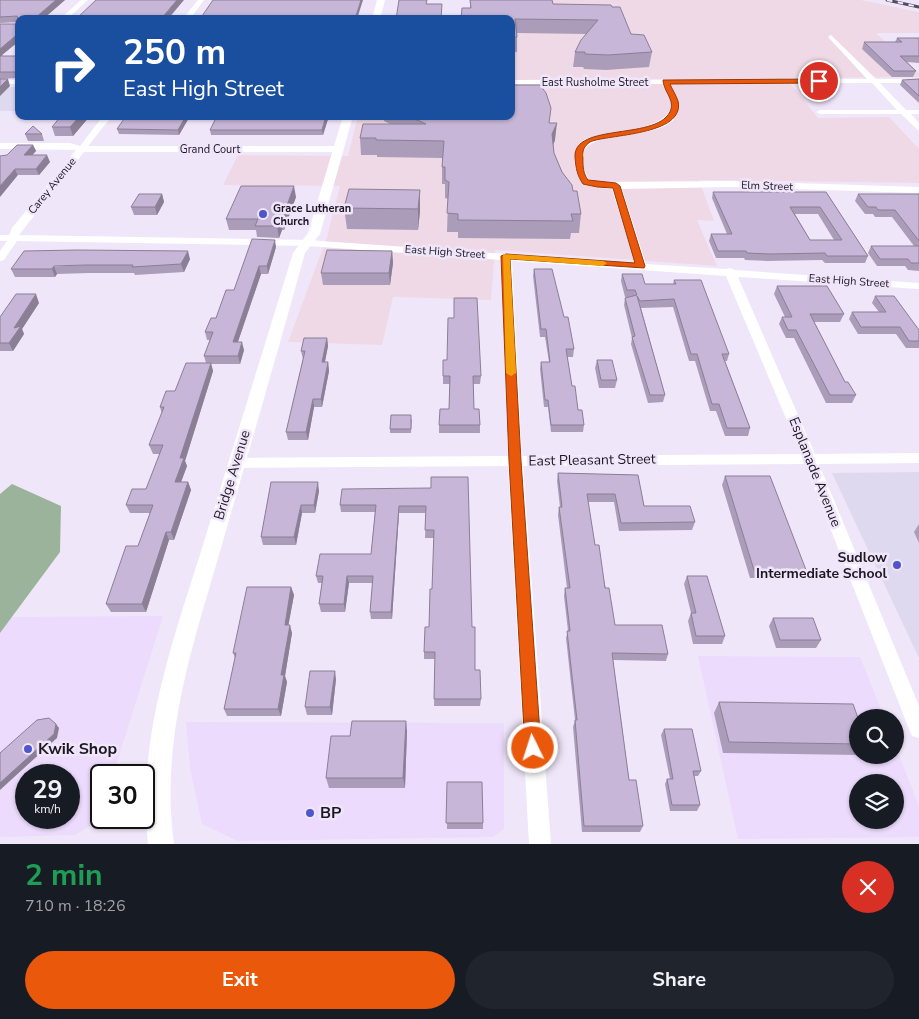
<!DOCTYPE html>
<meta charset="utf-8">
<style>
:root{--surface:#171b24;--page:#20242c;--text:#f1f3f6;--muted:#9ea1a6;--accent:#ea580c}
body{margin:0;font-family:"Nunito Sans",sans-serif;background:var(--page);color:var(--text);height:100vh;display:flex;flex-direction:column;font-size:19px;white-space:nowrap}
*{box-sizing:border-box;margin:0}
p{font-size:16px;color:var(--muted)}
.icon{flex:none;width:28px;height:28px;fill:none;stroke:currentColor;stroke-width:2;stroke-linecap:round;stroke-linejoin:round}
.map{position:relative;height:844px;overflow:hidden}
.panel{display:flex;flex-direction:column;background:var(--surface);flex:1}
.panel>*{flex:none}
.guide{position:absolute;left:15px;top:15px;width:500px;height:105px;border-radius:10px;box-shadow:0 1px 4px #0004;background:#1a4fa0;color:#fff;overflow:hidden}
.fabs{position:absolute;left:849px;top:709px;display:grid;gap:10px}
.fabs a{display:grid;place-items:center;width:55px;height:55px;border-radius:50%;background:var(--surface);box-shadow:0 1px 4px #0004;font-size:25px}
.speed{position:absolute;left:15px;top:764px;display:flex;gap:10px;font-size:25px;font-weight:700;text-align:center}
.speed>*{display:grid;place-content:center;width:65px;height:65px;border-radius:50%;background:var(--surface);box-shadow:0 1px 4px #0004;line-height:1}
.speed small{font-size:12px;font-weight:400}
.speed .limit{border:2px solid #111;border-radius:8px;background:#fff;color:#111}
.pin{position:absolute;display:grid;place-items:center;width:42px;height:42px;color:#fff;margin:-21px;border:2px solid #fff;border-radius:50%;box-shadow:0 1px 5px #0007}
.me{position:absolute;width:55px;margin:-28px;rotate:356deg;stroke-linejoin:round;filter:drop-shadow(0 0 4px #0008)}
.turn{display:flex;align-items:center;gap:18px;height:105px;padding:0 25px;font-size:22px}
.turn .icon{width:65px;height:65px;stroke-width:2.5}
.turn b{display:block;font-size:35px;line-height:42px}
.round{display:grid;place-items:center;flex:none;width:52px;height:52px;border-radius:26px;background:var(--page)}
.summary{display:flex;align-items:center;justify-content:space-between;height:85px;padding:0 25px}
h1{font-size:30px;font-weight:700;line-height:38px;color:#1e9e55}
.cta{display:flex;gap:10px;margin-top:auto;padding:10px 25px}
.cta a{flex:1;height:58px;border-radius:30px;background:var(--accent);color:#fff;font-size:20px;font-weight:700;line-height:58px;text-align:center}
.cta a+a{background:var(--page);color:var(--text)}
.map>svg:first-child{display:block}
.built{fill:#ecdbfc;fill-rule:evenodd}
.education{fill:#dfd9ef}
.medical{fill:#f0d9e6}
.forest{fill:#9bb39b}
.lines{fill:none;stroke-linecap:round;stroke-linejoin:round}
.minor{fill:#fff;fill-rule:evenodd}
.tertiary{fill:#fff;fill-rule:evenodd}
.rail-casing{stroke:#544c5a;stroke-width:3}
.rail{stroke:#f0e6fa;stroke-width:2;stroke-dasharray:5.5;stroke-linecap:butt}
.wall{fill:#ab9db9;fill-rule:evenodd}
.shaded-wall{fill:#8b7f96}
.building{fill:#c7b6d7;stroke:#8b7f96;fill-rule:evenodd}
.route{fill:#ea580c;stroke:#983908}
.slow{fill:#f59e0b}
.poi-dot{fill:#4f55cb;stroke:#f0e6fa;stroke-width:2}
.labels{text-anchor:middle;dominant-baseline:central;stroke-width:5;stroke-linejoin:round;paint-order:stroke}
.far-street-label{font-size:11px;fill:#1e1723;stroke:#f0e6fa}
.far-poi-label{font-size:11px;font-weight:bold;fill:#1e1723;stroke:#f0e6fa;text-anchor:start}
.street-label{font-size:14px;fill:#1e1723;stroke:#f0e6fa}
.poi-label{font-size:14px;font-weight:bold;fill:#1e1723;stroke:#f0e6fa;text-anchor:end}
.near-poi-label{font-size:16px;font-weight:bold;fill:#1e1723;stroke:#f0e6fa;text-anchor:start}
</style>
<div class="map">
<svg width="919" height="844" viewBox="0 0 919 844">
<rect width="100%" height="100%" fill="#f0e6fa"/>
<path class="built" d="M163,616L113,775H101V812L99,821L75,835L0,837V617ZM26,775H69V818H26Z
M698,656L860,657L884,717L858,718V755H895V745L919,806V837L738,839ZM858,782H895V820H858Z
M186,722L504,723V829L493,837L238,841L202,824L190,768Z"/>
<path class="education" d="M0,87H19V111H0Z
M919,472V658L832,473Z"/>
<path class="medical" d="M548,0H861L919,12V33H876L919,73V77L786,78L818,118L889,117L919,149V183L699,180L714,221L697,220L717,266L495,250L491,300L393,297L382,345L288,342L327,237L340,186L223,185L238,155L348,156L358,116H511V19Z"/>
<path class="forest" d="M12,484L61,506L60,552L0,633V494Z"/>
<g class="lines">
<path class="minor" d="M81,0H88L67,19H60Z
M198,0H204L190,19H183Z
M831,35L876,79H919V83H880L906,110H919V114H911L919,123V131L901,114H820L816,112L820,110H897L872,83L670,84C709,151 595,122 584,152V169L589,180L597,182L729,181L919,187V193L729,187L622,189L646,264L726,269L730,268L735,270L919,283V289L738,277L815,454L919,453V463L819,464L919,706V738L912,736L909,729L805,464L523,466L551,844H529L508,466L235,468L230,467L228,463L230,459L235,458L508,456L501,260L307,246L17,241L4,260L0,261V251L7,241H0V235H9L12,228L76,150L0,149V143H70L80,146L103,116H112L88,146H338L342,149L338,152H84L19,235L307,240L635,263L612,189L597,188L583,184C573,171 569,149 585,139C605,132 675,131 671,101C670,95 665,89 662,84H511V80L867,79L829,38L828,37ZM512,261L726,276L801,454L522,456Z
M0,80H19V84H0Z"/>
<path class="tertiary" d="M377,0H385L380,19H372Z
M343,116H353L320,234L305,253C279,347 252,440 225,534C196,637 159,735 174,844H148C136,736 175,636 206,535C235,441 264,347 293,253L308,233Z"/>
<defs>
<path id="rail" d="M887,0L919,7"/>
</defs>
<use href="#rail" class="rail-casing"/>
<use href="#rail" class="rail"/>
</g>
<path class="wall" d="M0,0H65L43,19H19V41L2,55V56H19L18,78L0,79V24H17L19,22L0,23Z
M470,0H552L553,4L612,7L631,34L652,52L649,67L606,70L584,69L583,67H573L575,52L586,34L517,33V52H511V19L470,8Z
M897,38H919V63L907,62L916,71L913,77H892L862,49L864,42H895Z
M919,79V103L900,85L902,80Z
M90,116L73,136H55L52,127Z
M190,116L179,135L119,134L117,129Z
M217,116H328V119L323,135H211L210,130Z
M384,116H511L550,123L555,140L553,145L554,153L562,172L573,191L581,214L579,233H571L570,239L458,238V232H447L448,199L445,198V184H442V158L377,157V155H361L360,138L390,124L384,121Z
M25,134H42L44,141H28Z
M33,145L36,151L32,155L50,162L39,175H18L7,155Z
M420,190V211L418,230L347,229L344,208Z
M713,192H826L868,256L865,263H825L822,260L767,261L745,260L744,258H716L709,241L711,234H727L712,198ZM795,214H818L834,240H810Z
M162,194L164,202L157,215H134L131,207Z
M858,194H919V271L908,270L905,266H877L868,253L871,246H914L892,217H875L873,214H865L855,201Z
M296,197L284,230H282L279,238L257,237L256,230H229L226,219Z
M276,247L268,274H261L238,342L244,350L240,364H211L213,371L185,461L187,466L181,482H188L191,490L174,540H169L146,612H111L106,604L138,546L150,513H130L126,505L146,489L160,454H153L149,445L162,414L160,407L175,391L206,363L204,356L210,340H207L205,332L216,318L234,290Z
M392,251L393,263L390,285H323L321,273Z
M190,259L184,272L135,275L134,273H89L57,274L55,277H15L11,269Z
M534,269L564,317L574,349L573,357H567L572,386L578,410L584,425L583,432H551L548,407H544L540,369L541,362H549L545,337H540L533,276Z
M622,274L645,284H673L674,280L729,354L727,361H725L750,428L748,436H725L716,411H710L695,361H689L673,307L641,308L665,395L663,402L648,403L631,344L632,338L624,305L625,298L629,297H625L621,281Z
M777,286L844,314L840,322H814L845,382L856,395L852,403H826L794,338H786L779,324L782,317H785L774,294Z
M875,296L919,330V348H906L896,334H858L849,319L852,312H879L872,303Z
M39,303L22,329L24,334L13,351H0V317Z
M327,338L328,346L325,362H328L329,371L322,407H314L308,440H288L286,432L303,359L301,351Z
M443,360L481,376L480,384H473L474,409L480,425V433H439V425L449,409L450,384H443Z
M597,360L617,380L615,388H599L595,368Z
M412,419L411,433H390V429Z
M558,473L638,475L644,506L695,522L692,530L619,531L614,502H588L595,545L615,625L668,654L666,661L613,660L629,780L643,826L640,832H582L573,727L575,720L566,638L568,631L564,596L565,588H567L558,515L559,507H560L557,481Z
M725,476L806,570L802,578H750L722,485Z
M271,482L319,491L315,513H302L296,545H263L261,537Z
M431,488L472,627L475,670L481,699L480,706H434L435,659H424V652L429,627L432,589L434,538H425L426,513H399L392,619H371L370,612L373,583H349L345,612H321L319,604L322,583H318L316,576L371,554L375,512H341L340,505Z
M919,524V543L914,532Z
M687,576L725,636L722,644H693L688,621L691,613L684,584Z
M291,587L294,595L288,625L292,633L285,676L287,682L281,716H227L224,709L235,658L233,653Z
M773,618L821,640L816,648H776L769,626Z
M336,679L332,715H307L305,707Z
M719,702L858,718V755L723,753L714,713Z
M664,729L701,771L698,776H694L700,805L697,811H670L665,784L667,779H670L661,735Z
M407,731L405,788H329L326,778L350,736Z
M447,782L483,823V829H447Z"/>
<path class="shaded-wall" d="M56,0H65L43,19H34Z
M177,0H184L168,19H161Z
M361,0H363L357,19H355Z
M19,33V41L2,55L3,58L0,60V49Z
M19,69V78H18L16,72Z
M8,79L10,86L0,96V87Z
M80,116H90L73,136L70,127Z
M186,116H190L179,135L178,130Z
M326,116H328V119L323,135L322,130Z
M557,123L555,140L551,151L552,134Z
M33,145L36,151L26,162L24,155Z
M47,155L50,162L39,175L36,169Z
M15,169L18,175L0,197V186Z
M294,186L296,197L284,230L282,219Z
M420,190V211L418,230V209Z
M162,194L164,202L157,215L155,207Z
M280,219L282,230L279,238L277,226Z
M275,240L276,247L268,274L267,266Z
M188,251L190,259L184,272L181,264Z
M392,251L393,263L390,285L389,273Z
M54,266L57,274L55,277L52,269Z
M259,266L261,274L235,350L233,342Z
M36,294L39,303L22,329L24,334L13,351L9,343L14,328Z
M327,338L328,346L323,371L322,362Z
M242,342L244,350L240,364L238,356Z
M328,362L329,371L322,407L321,399Z
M211,363L213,371L185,461L187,466L178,490L175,482L180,458Z
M313,399L314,407L308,440L306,432Z
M188,482L191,490L174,540L171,532Z
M318,482L319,491L315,513L314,505Z
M301,505L302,513L296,545L294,537Z
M399,506V513L392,619L391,612Z
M166,532L169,540L146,612L142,604Z
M347,576L349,583L345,612L344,604Z
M291,587L294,595L287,633L285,625Z
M290,625L292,633L285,676L287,682L281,716L278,709L281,675Z
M335,671L336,679L332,715L330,707Z
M406,721L407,731L405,788L403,778Z
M56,724L59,728L57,738L0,790V783Z"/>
<path class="building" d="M0,0H56L34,19H19V33L0,49V24H17L19,22L17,16L0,17Z
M96,0H177L161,19H76Z
M213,0H361L355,19H200Z
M399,0H427L426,4H442L441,19H396Z
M470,0H552L553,4L611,5L612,7H620L631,34L644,35L652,52L608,55L585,54V52H575L581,40L598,20L515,19L517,37H511V19H461L462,8H471Z
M897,38H919V56H900L916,71H894L864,42H902Z
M0,56H19V69L16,72H0Z
M0,79H8L0,87Z
M919,79V96L902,80Z
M511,85H540L546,93L551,108L549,123H557L552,134L554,153L562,172L572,185L573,191H577L581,214H571L573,221L458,220V214L447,213L449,182L445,180V167H442L444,141L376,140V138H360L363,124H426L408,116H511Z
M61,116H80L70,127H52Z
M126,116H186L178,130L117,129Z
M217,116H326L322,130H210Z
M33,126L42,134H25Z
M17,145H33L24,155H47L36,169H15L0,186V156L7,155Z
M241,186H294L282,219H280L277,226H255L258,219H226Z
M349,189L420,190L418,209L344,208Z
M713,192H826L868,256H827L825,253L770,254L747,253L746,251H718L711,234H732ZM790,207H820L842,240H810Z
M139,194H162L155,207H131Z
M858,194H919V241L895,210H878L876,207H868Z
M252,239L275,240L267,266H259L233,342H242L238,356H204L213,332H205L211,318H216L226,290H234Z
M871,246H919V263H911L908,259H880Z
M77,250L188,251L181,264L132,267L133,265H86L54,266L52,269H11L24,251Z
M327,250L392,251L389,273H321Z
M534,269H552L564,317H568L574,349H566L572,386H575L578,410H582L584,425H551L548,400H545L541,362H550L546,329H541Z
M622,274H642L645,284H676L674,280H701L729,354H722L750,428H727L719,404H712L697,354H691L674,299L640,301L637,296L665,395H650L632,337L635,336L625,298L637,295L635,290H627Z
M777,286H827L844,314H810L845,382H848L856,395H830L796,330H788L782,317H792Z
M16,294H36L14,328L21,326L9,343H0V317Z
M875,296H894L919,330V341H909L900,327H861L852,312H886Z
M454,298H477L481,376H473L474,409H479L480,425H439L440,409H449L450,376H443V360H447L448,318H454Z
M304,338H327L322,362H328L321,399H313L306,432H286L305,351H301Z
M597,360H612L617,380H601Z
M186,363H211L180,458H184L175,482H188L171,532H166L142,604H106L126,546H138L153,505H126L132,489H146L163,445H149L164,407H160L166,391H175Z
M391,415H411V429H390Z
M558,473L638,475L644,506H690L695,522L621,523L615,494H587L595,545H599L605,588H609L615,625H662L668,654L612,653L629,780H636L643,826H584L575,720H577L567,631H570L565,588H570L559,507H562Z
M725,476H770L806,570H754Z
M431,477H468L472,627H475V670H480L481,699H434L435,652H424L425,627H429L430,589H432L434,530H425L426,506H399L391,612H370L373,576H347L344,604H319L323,576H316L320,554H371L376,505H340L342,489L431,488Z
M271,482H318L314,505H301L294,537H261Z
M687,576H707L725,636H696L691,613H696Z
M247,587H291L285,625H290L281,675H284L278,709H224L236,653H233Z
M773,618H813L821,640H780Z
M310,671H335L330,707H305Z
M719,702L853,704L858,718V744L729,742Z
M49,718L56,724L54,734L0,783V753L37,720Z
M352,721H406L403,778H326L331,736H350Z
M664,729H692L701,771H693L700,805H672L667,779H673Z
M447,782H482L483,823H446Z"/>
<path class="route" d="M819,79L821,80V83L670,84C672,89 676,95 678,101C686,136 607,134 590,142C584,146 582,151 583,158C583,167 583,173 588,180L616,183L620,186L645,266L644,268L510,259L521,461L541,748L539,754L533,756L528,754L525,748L509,461L501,256L506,254L635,263L613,188L597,187L583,184C577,175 576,169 575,158C572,121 661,142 671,109C674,99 663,90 663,80Z"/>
<path class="slow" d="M503,254L603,261L607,263L603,266L510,259L516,373L511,376L506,373Z"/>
<g class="poi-dot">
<circle cx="263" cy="214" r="5"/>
<circle cx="897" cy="565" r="5"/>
<circle cx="28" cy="749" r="5"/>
<circle cx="310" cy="813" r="5"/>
</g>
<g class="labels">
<g class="far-street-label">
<text x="595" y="82">East Rusholme Street</text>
<text x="210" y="149">Grand Court</text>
<text transform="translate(52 186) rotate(-51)">Carey Avenue</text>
<text transform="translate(767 186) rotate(2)">Elm Street</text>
<text transform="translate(445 252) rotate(4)">East High Street</text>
<text transform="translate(849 281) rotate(4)">East High Street</text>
</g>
<g class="far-poi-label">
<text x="273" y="208">Grace Lutheran<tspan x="273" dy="13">Church</tspan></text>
</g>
<g class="street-label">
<text transform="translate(592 460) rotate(-1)">East Pleasant Street</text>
<text transform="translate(815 472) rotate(68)">Esplanade Avenue</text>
<text transform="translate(232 475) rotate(-73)">Bridge Avenue</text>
</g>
<g class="poi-label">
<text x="887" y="557">Sudlow<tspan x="887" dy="16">Intermediate School</tspan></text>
</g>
<g class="near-poi-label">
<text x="38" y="749">Kwik Shop</text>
<text x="320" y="813">BP</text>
</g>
</g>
</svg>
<div class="fabs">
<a><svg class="icon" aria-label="search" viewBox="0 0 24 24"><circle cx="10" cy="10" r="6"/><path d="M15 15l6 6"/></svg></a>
<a><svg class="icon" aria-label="layers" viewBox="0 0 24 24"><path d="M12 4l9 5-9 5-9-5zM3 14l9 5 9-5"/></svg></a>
</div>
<div class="speed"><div>29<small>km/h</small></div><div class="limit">30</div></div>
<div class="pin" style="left:819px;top:81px;background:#d93025"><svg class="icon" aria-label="arrive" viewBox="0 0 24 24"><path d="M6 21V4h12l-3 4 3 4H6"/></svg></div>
<svg class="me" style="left:533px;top:748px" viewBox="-20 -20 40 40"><circle r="17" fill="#ea580c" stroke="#fff" stroke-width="3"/><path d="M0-11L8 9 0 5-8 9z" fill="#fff"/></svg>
<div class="guide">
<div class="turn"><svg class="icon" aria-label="right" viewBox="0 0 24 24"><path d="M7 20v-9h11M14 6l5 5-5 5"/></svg><div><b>250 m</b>East High Street</div></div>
</div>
</div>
<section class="panel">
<div class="summary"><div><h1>2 min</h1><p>710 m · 18:26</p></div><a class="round" style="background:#d93025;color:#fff"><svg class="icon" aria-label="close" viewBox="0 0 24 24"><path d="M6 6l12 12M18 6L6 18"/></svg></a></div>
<div class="cta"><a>Exit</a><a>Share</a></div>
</section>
